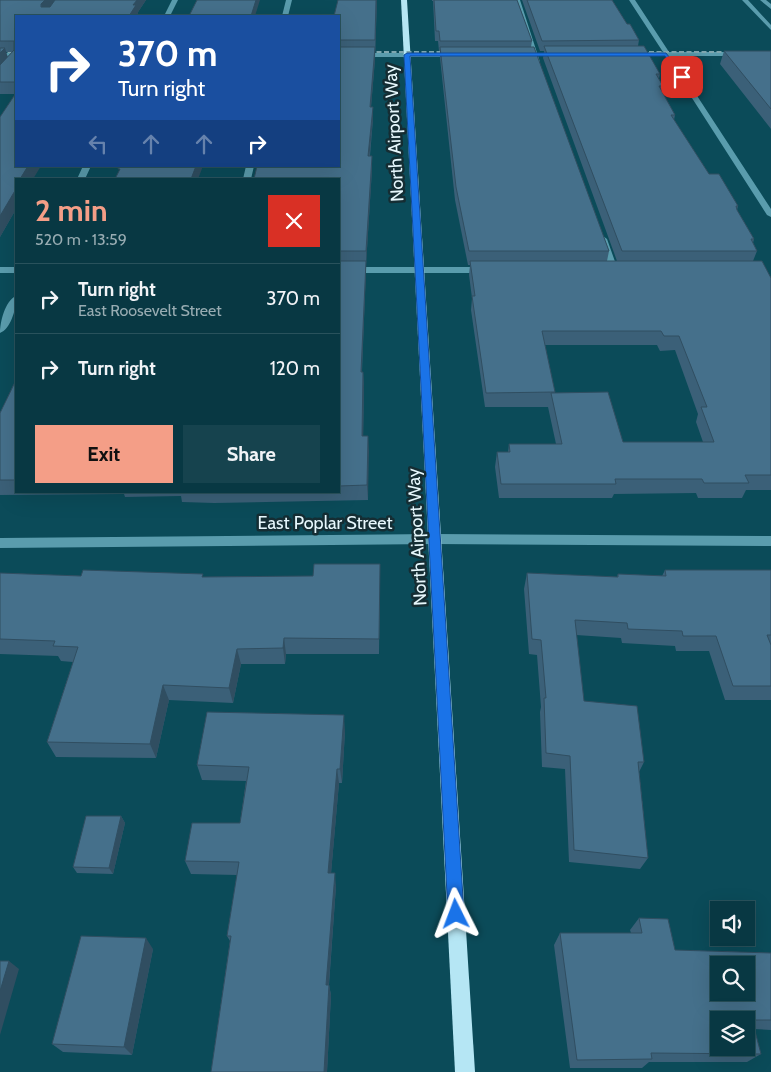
<!DOCTYPE html>
<meta charset="utf-8">
<style>
:root{--surface:#083843;--page:#16434e;--text:#f1f3f6;--muted:#98acb2;--line:#29525c;--accent:#f49e87}
body{margin:0;font-family:Cabin,sans-serif;background:var(--page);color:var(--text);height:100vh;display:flex;flex-direction:column;font-size:19px;white-space:nowrap}
*{box-sizing:border-box;margin:0}
p{font-size:16px;color:var(--muted)}
.icon{flex:none;width:28px;height:28px;fill:none;stroke:currentColor;stroke-width:2;stroke-linecap:round;stroke-linejoin:round}
.map{position:relative;flex:1;overflow:hidden}
.panel{position:absolute;left:15px;top:178px;width:325px;height:315px;display:flex;flex-direction:column;background:var(--surface);border-radius:0px;box-shadow:0 5px 20px #0002,0 0 0 1px var(--line)}
.panel>*{flex:none}
.hud{position:absolute;left:15px;top:15px;width:325px;height:152px;border-radius:0px;box-shadow:0 5px 20px #0002,0 0 0 1px var(--line);background:#1a4fa0;color:#fff;overflow:hidden}
.controls{position:absolute;left:710px;top:901px;display:grid;gap:10px}
.controls a{display:grid;place-items:center;width:45px;height:45px;border-radius:0px;background:var(--surface);box-shadow:0 5px 20px #0002,0 0 0 1px var(--line);font-size:25px}
.pin{position:absolute;display:grid;place-items:center;width:42px;height:42px;color:#fff;margin:-21px;border-radius:10px;box-shadow:0 2px 8px #0006}
.me{position:absolute;width:55px;margin:-28px;rotate:357deg;stroke-linejoin:round;filter:drop-shadow(0 0 4px #0008)}
.turn{display:flex;align-items:center;gap:18px;height:105px;padding:0 20px;font-size:22px}
.turn .icon{width:65px;height:65px;stroke-width:2.5}
.turn b{display:block;font-size:35px;line-height:42px}
.lanes{display:flex;align-items:center;height:48px;padding:0 20px;background:#0003;justify-content:center;gap:25px;direction:ltr}
.lanes .off{opacity:.35}
.round{display:grid;place-items:center;flex:none;width:52px;height:52px;border-radius:0px;background:var(--page)}
.head{display:flex;align-items:center;justify-content:space-between;height:85px;padding:0 20px}
h1{font-size:30px;font-weight:800;line-height:38px;color:var(--accent)}
.cta{display:flex;gap:10px;margin-top:auto;padding:10px 20px}
.cta a{flex:1;height:58px;border-radius:0px;background:var(--accent);color:#111;font-size:20px;font-weight:800;line-height:58px;text-align:center}
.cta a+a{background:var(--page);color:var(--text)}
ul{padding:0;list-style:none}
li{display:flex;align-items:center;gap:15px;height:70px;padding:0 20px;border-top:1px solid var(--line)}
li div{flex:1}
li b{display:block;font-size:19px}
li em{font-style:normal}
.map>svg:first-child{display:block}
.lines{fill:none;stroke-linecap:round;stroke-linejoin:round}
.minor{fill:#5a9cad;fill-rule:evenodd}
.major{fill:#b5e6f4;fill-rule:evenodd}
.rail{stroke:#7ea6af;stroke-width:2;stroke-dasharray:5 2.5;stroke-linecap:butt}
.wall{fill:#3b6078;fill-rule:evenodd}
.shaded-wall{fill:#304e61}
.building{fill:#45708b;stroke:#304e61;fill-rule:evenodd}
.route{fill:#1a73e8;stroke:#114b97}
.labels{text-anchor:middle;dominant-baseline:central;stroke-width:5;stroke-linejoin:round;paint-order:stroke}
.street-label{font-size:18px;fill:#e7f8fd;stroke:#152d33}
</style>
<div class="map">
<svg width="771" height="1072" viewBox="0 0 771 1072">
<rect width="100%" height="100%" fill="#0b4b59"/>
<g class="lines">
<path class="minor" d="M172,0H178L170,16H164Z
M286,0H292L288,16H282Z
M514,0H520L540,62L535,61Z
M629,0H635L669,52H771V56H671L771,209V217L767,215L665,56H631L628,54L631,52H663Z
M742,0H748L771,25V30Z
M760,0H766L771,4V9Z
M0,53H16V57H0Z
M339,53H456L459,55L456,57H339Z
M83,166H91L85,179H77Z
M246,166H254L251,179H243Z
M603,236L607,239L618,270L617,272L614,273L610,270L599,239Z
M0,267H16V273H0Z
M339,267H486L490,270L486,273H339Z
M16,296C17,307 11,329 0,333C0,322 5,301 16,296Z
M434,534L771,536V546L434,544L0,548V538Z"/>
<path class="major" d="M401,0H407L475,1072H455Z"/>
<path class="rail" d="M0,52H16
M339,52H454
M634,52H736"/>
</g>
<path class="wall" d="M0,0H146L138,12V16H16V209L0,237V117L16,94H0ZM6,52H13L8,57Z
M377,0L375,59L371,107L373,119L370,156H372V169L366,265L362,372H363L364,387L363,436H368V500L214,503L182,502L181,496L125,497L124,494L0,495V413L16,380V491H339V16Z
M432,0H517L532,41L531,47L609,251L607,261H617L543,58L544,51H540L522,0H612L627,24L639,40L638,46L660,74L659,79L663,86L662,91L675,115L674,120L709,174L738,206L737,210L754,239L753,243L757,251L753,261L771,278V490H746L742,498H698L696,493L614,494L612,498H499L495,467L497,452H508L509,444H556L548,407H485L471,310L472,298L469,275L470,265H468L455,200L440,58V51H439L438,41H435L433,1H432ZM545,345H657L660,351L675,350L698,414L696,422L703,442H623L555,393Z
M724,51H771V129L720,64Z
M380,564L379,654H286L285,664H241L233,703L169,700L156,758L56,757L47,742L73,662L61,661L58,656L0,654V573L81,576L204,577L313,576Z
M665,570H771V700H725L709,651H676L675,646L622,643L621,638L576,635L584,701L644,762L639,772L648,858L640,869L569,862L565,769L542,767L540,712L541,707L537,655L529,654L524,589L527,573L617,577L618,574L662,576Z
M345,731L342,783H339L331,873L336,886L329,985L331,995L327,1072H211L230,941L227,936L237,875L191,874L185,861L240,823L246,781L202,780L197,765Z
M121,816L125,823L113,874L77,873L73,867Z
M639,918L675,950L771,953V1030L754,1029L761,1054L747,1062H649L642,1068H570L554,945L560,933H631L630,930Z
M153,949L132,1055L63,1052L52,1044Z"/>
<path class="shaded-wall" d="M45,0H56L44,15L41,4Z
M137,0H146L138,12V16H129L133,5Z
M256,0H260L255,16H251Z
M376,0H377L375,51V40Z
M375,47V59L370,119V107Z
M5,48L8,59L0,69V53Z
M373,107V119L368,169V156Z
M372,156V169L366,265V251Z
M28,166H41L33,179H20Z
M196,166H203L198,179H191Z
M16,189V209L0,237V216Z
M366,261V275L361,387V372Z
M363,372L364,387L363,451L362,436Z
M368,436L369,451L368,500L367,485Z
M284,638L286,654L285,664L283,648Z
M237,649L241,664L233,703L229,688Z
M163,685L169,700L156,758L150,744Z
M344,715L345,731L342,783L340,769Z
M337,769L339,783L330,885L328,873Z
M121,816L125,823L113,874L109,868Z
M335,873L336,886L328,995L326,985Z
M146,938L153,949L132,1055L124,1047Z
M9,961L19,969L0,1035V991Z
M329,985L331,995L327,1072H324Z"/>
<path class="building" d="M0,0H45L41,4V7H50L55,0H137L133,5H136L129,16H16V82H0V65L14,50V41H0Z
M197,0H256L251,16H189Z
M338,0H376L375,40H339V16H334Z
M434,0H517L532,41H440L439,31H436Z
M527,0H612L627,24H630L639,40L542,41Z
M544,46H644L660,74H656L663,86H659L675,115H671L709,174H719L738,206H736L737,210L754,239H751L757,251H622Z
M339,47H375L370,107H373L368,156H372L366,251H339V179H254L257,166H339Z
M440,47H534L609,251H469L456,187Z
M0,48H5L0,53Z
M724,51H771V109Z
M16,93V166H28L20,179H16V189L0,216V117Z
M119,166H196L191,179H115L120,169H118Z
M339,261H366L361,372H363L362,436H368L367,485L339,486Z
M470,261H762L771,278V475H745L749,483H704L702,479H615L616,484H501L497,452H510L509,444H562L551,393L608,392L623,442H714L701,407H707L679,336H664L661,331H542L555,392L486,393L472,296H475Z
M16,380V480H0V413Z
M314,564H380L379,639L284,638L283,648L237,649L229,688L163,685L150,744L47,742L78,647L53,646L55,641L0,639V573L81,576L83,570L203,574L202,577L313,576Z
M665,570H771V635H767L771,645V686H733L716,636H683L682,631L628,629L627,623L575,620L584,701L637,706L644,762H638L648,858L574,850L570,756L546,753L544,698H546L541,640L532,639L527,573L618,577V574L666,576Z
M207,712L344,715L340,769H337L328,873H335L326,985H329L324,1072H211L231,936H227L239,862L185,861L192,823H240L249,767L197,765Z
M86,816H121L109,868L73,867Z
M639,918L668,919L675,950L771,953V1020H752L761,1054L651,1053L652,1059L577,1060L560,933H642ZM719,965H746V992H719ZM719,1020H746V1048H719Z
M81,936L146,938L124,1047L52,1044Z
M0,961H9L0,991Z"/>
<path class="route" d="M407,53H666L685,77L680,78L665,56H410L464,914L461,920L456,922L450,920L448,914L404,55Z"/>
<g class="labels">
<g class="street-label">
<text transform="translate(394 133) rotate(-93)">North Airport Way</text>
<text x="325" y="523">East Poplar Street</text>
<text transform="translate(417 537) rotate(-93)">North Airport Way</text>
</g>
</g>
</svg>
<div class="controls">
<a><svg class="icon" aria-label="sound" viewBox="0 0 24 24"><path d="M4 9h4l5-4v14l-5-4H4zM17 9q2 3 0 6"/></svg></a>
<a><svg class="icon" aria-label="search" viewBox="0 0 24 24"><circle cx="10" cy="10" r="6"/><path d="M15 15l6 6"/></svg></a>
<a><svg class="icon" aria-label="layers" viewBox="0 0 24 24"><path d="M12 4l9 5-9 5-9-5zM3 14l9 5 9-5"/></svg></a>
</div>
<div class="pin" style="left:682px;top:77px;background:#d93025"><svg class="icon" aria-label="arrive" viewBox="0 0 24 24"><path d="M6 21V4h12l-3 4 3 4H6"/></svg></div>
<svg class="me" style="left:456px;top:914px" viewBox="-20 -20 40 40"><path d="M0-17L14 15 0 8-14 15z" fill="#1a73e8" stroke="#fff" stroke-width="4"/></svg>
<div class="hud">
<div class="turn"><svg class="icon" aria-label="right" viewBox="0 0 24 24"><path d="M7 20v-9h11M14 6l5 5-5 5"/></svg><div><b>370 m</b>Turn right</div></div>
<div class="lanes"><svg class="icon off" aria-label="left" viewBox="0 0 24 24"><path d="M17 20v-9H6M10 6l-5 5 5 5"/></svg><svg class="icon off" aria-label="ahead" viewBox="0 0 24 24"><path d="M12 20V5M6 11l6-6 6 6"/></svg><svg class="icon off" aria-label="ahead" viewBox="0 0 24 24"><path d="M12 20V5M6 11l6-6 6 6"/></svg><svg class="icon" aria-label="right" viewBox="0 0 24 24"><path d="M7 20v-9h11M14 6l5 5-5 5"/></svg></div>
</div>
<section class="panel">
<div class="head"><div><h1>2 min</h1><p>520 m · 13:59</p></div><a class="round" style="background:#d93025;color:#fff"><svg class="icon" aria-label="close" viewBox="0 0 24 24"><path d="M6 6l12 12M18 6L6 18"/></svg></a></div>
<ul>
<li><svg class="icon" aria-label="right" viewBox="0 0 24 24"><path d="M7 20v-9h11M14 6l5 5-5 5"/></svg><div><b>Turn right</b><p>East Roosevelt Street</p></div><em>370 m</em></li>
<li><svg class="icon" aria-label="right" viewBox="0 0 24 24"><path d="M7 20v-9h11M14 6l5 5-5 5"/></svg><div><b>Turn right</b></div><em>120 m</em></li>
</ul>
<div class="cta"><a>Exit</a><a>Share</a></div>
</section>
</div>
